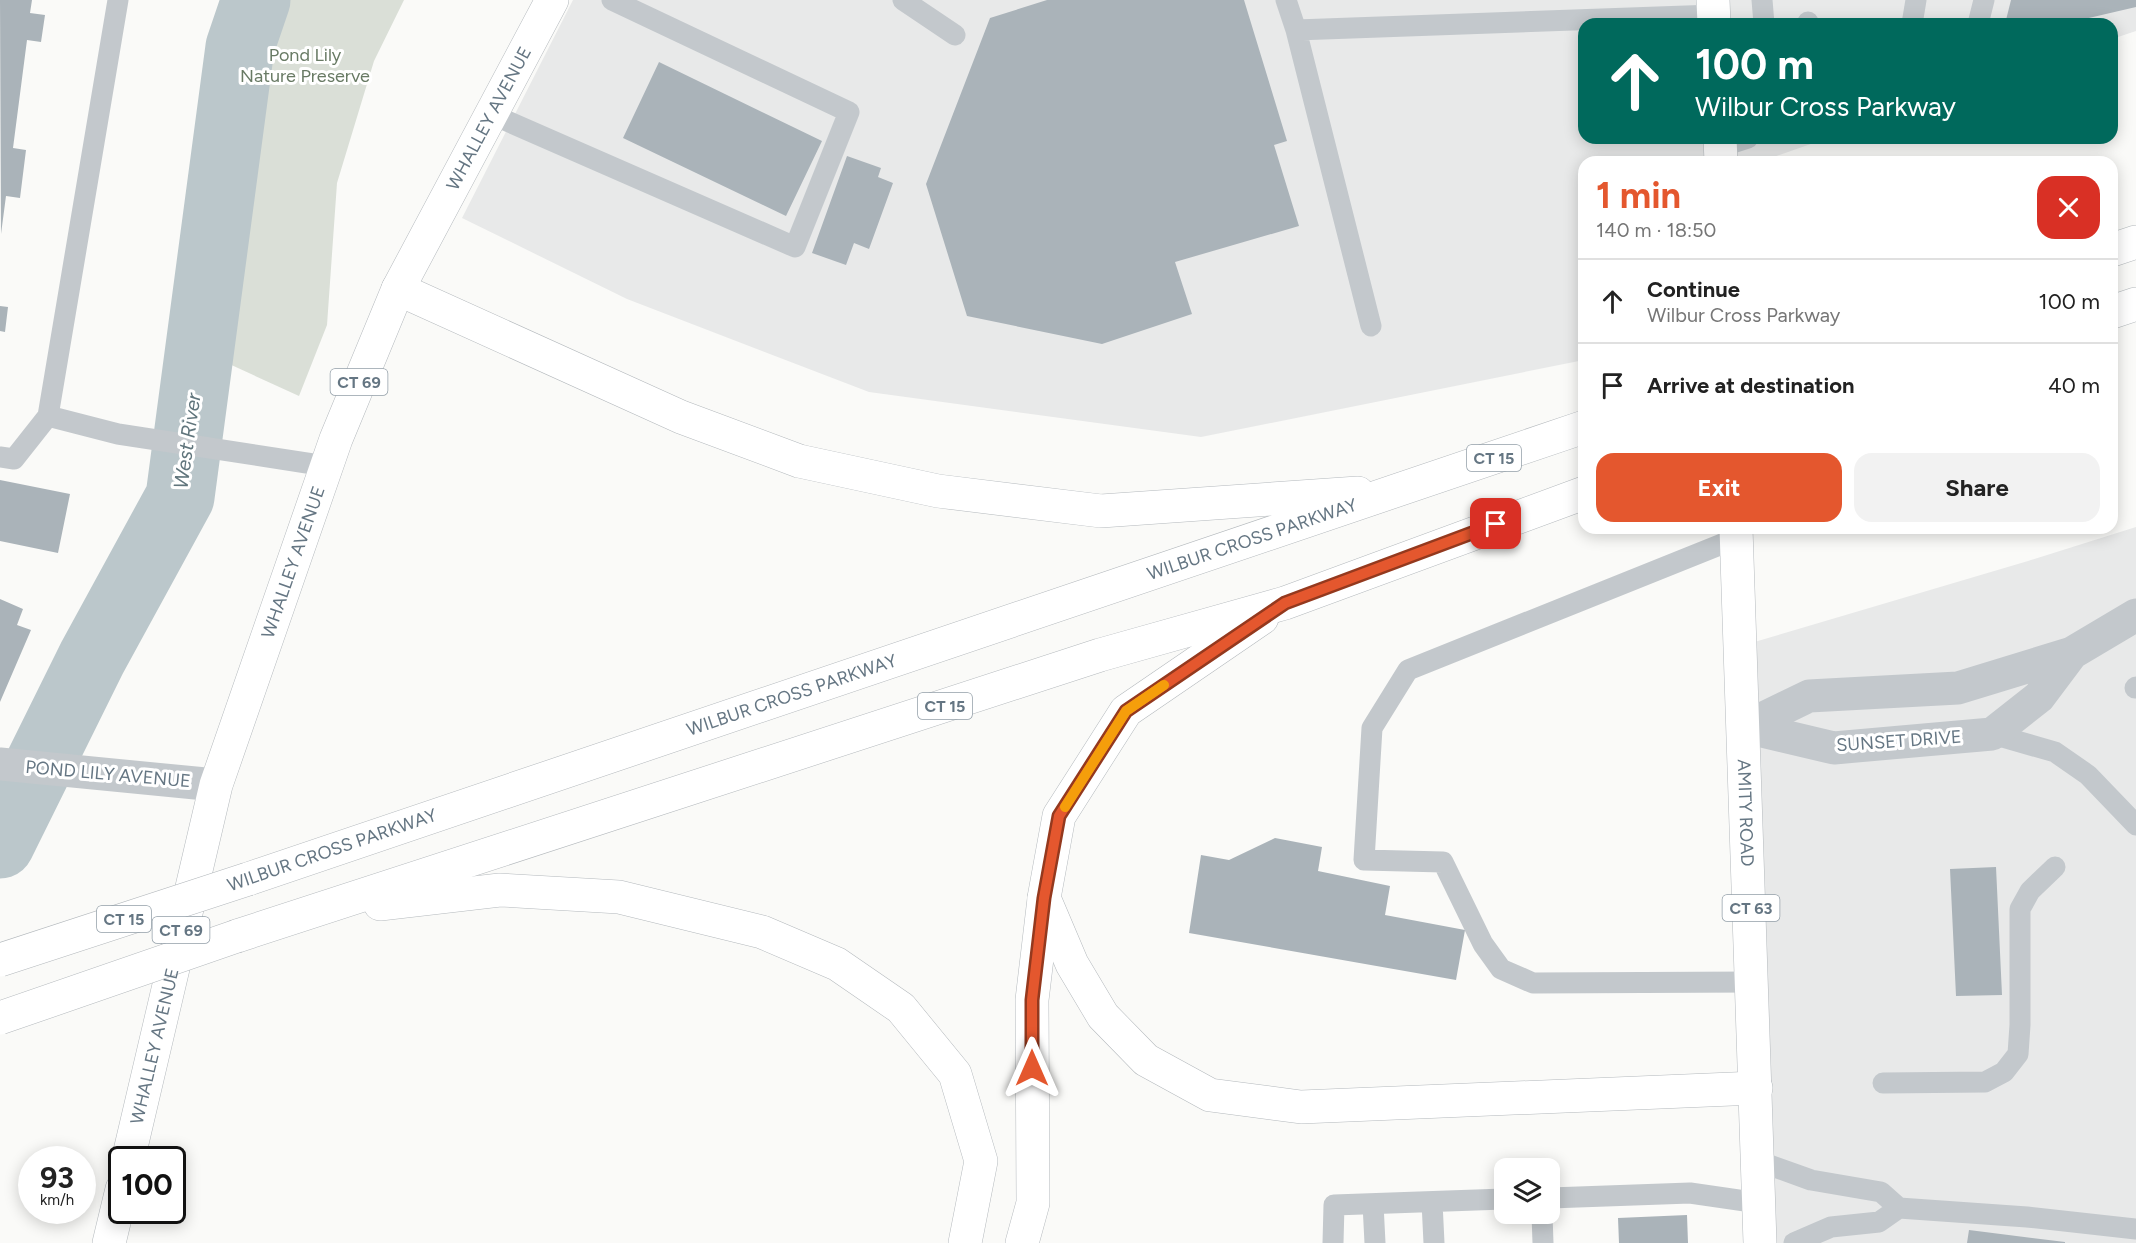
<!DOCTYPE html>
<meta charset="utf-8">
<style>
:root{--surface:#fff;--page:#f2f2f2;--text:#222;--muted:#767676;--line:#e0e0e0;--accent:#e4572e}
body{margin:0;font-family:Figtree,sans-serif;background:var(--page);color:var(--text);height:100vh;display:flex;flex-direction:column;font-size:22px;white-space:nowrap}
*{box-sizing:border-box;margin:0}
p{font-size:20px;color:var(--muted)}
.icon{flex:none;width:33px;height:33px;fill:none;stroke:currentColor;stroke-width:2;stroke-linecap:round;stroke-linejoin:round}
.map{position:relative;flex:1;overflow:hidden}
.panel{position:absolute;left:1578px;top:156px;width:540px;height:378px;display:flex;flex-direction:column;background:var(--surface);border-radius:18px;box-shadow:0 3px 15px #0003}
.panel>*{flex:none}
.banner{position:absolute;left:1578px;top:18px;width:540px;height:126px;border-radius:18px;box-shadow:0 3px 15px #0003;background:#00695c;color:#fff;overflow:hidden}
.controls{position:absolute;left:1494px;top:1158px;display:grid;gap:12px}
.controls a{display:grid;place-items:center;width:66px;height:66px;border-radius:12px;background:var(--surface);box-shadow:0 3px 15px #0003;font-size:30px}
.speed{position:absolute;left:18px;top:1146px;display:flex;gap:12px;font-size:30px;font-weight:700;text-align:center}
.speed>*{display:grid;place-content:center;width:78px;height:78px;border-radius:50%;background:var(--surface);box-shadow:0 3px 15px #0003;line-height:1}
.speed small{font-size:15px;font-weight:400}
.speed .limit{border:3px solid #111;border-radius:9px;background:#fff;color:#111}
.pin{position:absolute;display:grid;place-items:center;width:51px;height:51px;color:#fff;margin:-26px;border-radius:12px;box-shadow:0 3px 9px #0006}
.me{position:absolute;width:66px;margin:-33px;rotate:0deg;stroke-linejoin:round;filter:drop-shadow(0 0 4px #0008)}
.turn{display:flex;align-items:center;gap:21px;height:126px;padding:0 18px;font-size:27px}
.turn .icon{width:78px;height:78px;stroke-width:2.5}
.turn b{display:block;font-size:42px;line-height:51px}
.round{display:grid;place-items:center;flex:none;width:63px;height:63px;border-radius:18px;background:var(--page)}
.summary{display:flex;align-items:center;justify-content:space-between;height:102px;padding:0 18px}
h1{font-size:36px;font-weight:700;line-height:45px;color:var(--accent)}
.primary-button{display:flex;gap:12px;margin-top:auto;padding:12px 18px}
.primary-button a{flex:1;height:69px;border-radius:18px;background:var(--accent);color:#fff;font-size:24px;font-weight:700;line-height:69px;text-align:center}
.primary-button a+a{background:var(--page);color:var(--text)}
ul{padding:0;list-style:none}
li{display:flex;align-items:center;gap:18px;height:84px;padding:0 18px;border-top:2px solid var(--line)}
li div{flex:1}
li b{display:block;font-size:22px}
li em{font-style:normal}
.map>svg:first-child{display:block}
.built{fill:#e8e9e9}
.green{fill:#dadfd7}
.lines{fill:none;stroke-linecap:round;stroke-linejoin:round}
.river{stroke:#bbc7cb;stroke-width:69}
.building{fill:#aab3b9}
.primary-casing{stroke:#b5babe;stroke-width:34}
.motorway-casing{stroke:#b4b9bd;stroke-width:34}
.service{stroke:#c3c8cc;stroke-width:21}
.minor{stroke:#c3c8cc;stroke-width:33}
.tertiary{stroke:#c3c8cc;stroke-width:33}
.primary{stroke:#fff;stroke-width:33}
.motorway{stroke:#fff;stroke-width:33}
.motorway-bridge-casing{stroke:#b4b9bd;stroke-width:34;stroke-linecap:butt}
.motorway-bridge{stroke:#fff;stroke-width:33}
.route-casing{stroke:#94391e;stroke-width:15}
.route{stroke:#e4572e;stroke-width:10}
.slow{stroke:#f59e0b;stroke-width:10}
.labels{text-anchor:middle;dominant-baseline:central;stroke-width:6;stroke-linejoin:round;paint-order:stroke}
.shield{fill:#fff;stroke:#939fa8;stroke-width:1.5}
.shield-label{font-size:16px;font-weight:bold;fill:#657683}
.park-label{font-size:18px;fill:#687a64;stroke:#fff}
.street-label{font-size:18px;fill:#657683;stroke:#fff}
.water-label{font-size:20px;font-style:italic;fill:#60757c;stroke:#fff}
</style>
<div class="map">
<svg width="2136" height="1243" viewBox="0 0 2136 1243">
<rect width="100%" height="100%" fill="#fafaf8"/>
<path class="built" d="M573,0H2136V31L2112,39V24H1584V138H1828L1759,162H1584V360L1201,437L869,392L627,299L462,218Z
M2136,527V1243H1772L1751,643L2028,561Z"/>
<path class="green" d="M250,0H404L374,61L337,183L327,325L299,396L203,352L210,320L242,36Z"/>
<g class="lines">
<path class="river" d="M0,844L92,658L180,497L240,47L256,0"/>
</g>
<path class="building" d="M0,0H32L30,13L45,15L41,42L27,40L13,148L26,150L20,198L6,196L1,234Z
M1047,0H1244L1287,141L1274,145L1299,226L1175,262L1192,314L1102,344L967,316L926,184L990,18Z
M2011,0H2136V7L2063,24H2005Z
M659,62L822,141L786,216L623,138Z
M847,156L881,168L878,177L893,183L869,249L854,243L846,265L812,253Z
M0,306L8,307L5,332L0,331Z
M0,480L70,494L58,553L0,541Z
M0,599L23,609L17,625L31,630L0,702Z
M1275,838L1322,847L1318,871L1390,886L1385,915L1465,930L1456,980L1189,933L1201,855L1229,860Z
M1996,867L2002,995L1956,996L1950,869Z
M1687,1215L1688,1243H1619L1618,1218Z
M1969,1230L2065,1242V1243H1967Z"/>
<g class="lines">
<defs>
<g id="primary">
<path d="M1713,0L1714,24"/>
<path d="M1720,138L1721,162"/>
<path id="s1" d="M1736,528L1760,1243"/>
<path id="s2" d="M128,1160L216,785L336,439L398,289L552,0"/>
<path d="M109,1243L122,1189"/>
</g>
<g id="motorway">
<path d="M2112,250L2136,242"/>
<path d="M398,289L681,417L799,461L938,491L1101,511L1358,493"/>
<path d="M2112,312L2136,304"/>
<path d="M1262,618L1126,711L1059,816L1044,898L1072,964L1103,1016L1146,1060L1210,1095L1301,1107L1756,1088"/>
<path id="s3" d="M248,879L1584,427"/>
<path d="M380,904L500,890L619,897L762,932L837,964L901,1008L955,1074L981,1161L965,1243"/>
<path d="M237,936L1100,655L1285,603L1584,493"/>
<path d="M1022,1243L1033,1203L1032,1000L1044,899"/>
</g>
</defs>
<use href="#primary" class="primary-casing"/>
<use href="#motorway" class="motorway-casing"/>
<path class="service" d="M903,0L955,35
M1286,0L1296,30L1371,326
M1762,0L1764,24
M1808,24V22
M1912,24L1916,0
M1978,24L1984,0
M1296,30L1714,15
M491,114L795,247L849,112L612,0
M1720,147L1748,138
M48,416L118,434L326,466
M0,457L14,459L48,416L118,0
M1737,538L1408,670L1372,728L1364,860L1443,862L1483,944L1501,969L1533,983L1753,982
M2135,688L2136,687
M1992,734L2055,752L2088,775L2136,825
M1883,1083L1985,1082L2004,1072L2018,1054L2020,1025V909L2030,891L2055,867
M1758,1161L1811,1180L1881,1192L1899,1208L2027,1217L2136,1229
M1550,1198L1690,1193L1759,1203
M1432,1202L1434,1243
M1373,1204L1375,1243
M1542,1214L1543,1243
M1333,1243L1334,1205L1504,1199
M1794,1243L1831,1227L1879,1222L1899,1208"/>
<path class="minor" d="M1745,727L1809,696L1958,688L2072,653L2136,615
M1745,727L1834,748L1992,734L2039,697L2072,653"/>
<path class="tertiary" d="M0,764L216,785"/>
<use href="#primary" class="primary"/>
<use href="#motorway" class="motorway"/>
<defs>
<path id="motorway-bridge" d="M0,960L248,879
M0,1018L237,936"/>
</defs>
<use href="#motorway-bridge" class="motorway-bridge-casing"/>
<use href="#motorway-bridge" class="motorway-bridge"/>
</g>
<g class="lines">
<defs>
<path id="route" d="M1032,1068V1000L1044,898L1059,816L1126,711L1285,603L1496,524"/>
</defs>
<use href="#route" class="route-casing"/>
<use href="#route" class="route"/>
<path class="slow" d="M1065,807L1126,711L1164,685"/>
</g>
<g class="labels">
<g class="shield">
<rect x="330.5" y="369" width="57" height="26" rx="4.5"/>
<rect x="1467" y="445" width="54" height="26" rx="4.5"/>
<rect x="918" y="693" width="54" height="26" rx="4.5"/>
<rect x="1722.5" y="895" width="57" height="26" rx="4.5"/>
<rect x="97" y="906" width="54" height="26" rx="4.5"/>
<rect x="152.5" y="917" width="57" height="26" rx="4.5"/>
</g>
<g class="shield-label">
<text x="359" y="382">CT 69</text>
<text x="1494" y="458">CT 15</text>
<text x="945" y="706">CT 15</text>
<text x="1751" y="908">CT 63</text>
<text x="124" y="919">CT 15</text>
<text x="181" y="930">CT 69</text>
</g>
<g class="park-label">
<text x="305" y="55">Pond Lily<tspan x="305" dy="21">Nature Preserve</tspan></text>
</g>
<g class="street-label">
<text stroke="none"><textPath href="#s2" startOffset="1107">WHALLEY AVENUE</textPath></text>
<text stroke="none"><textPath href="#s3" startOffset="1060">WILBUR CROSS PARKWAY</textPath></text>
<text stroke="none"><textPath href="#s2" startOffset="621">WHALLEY AVENUE</textPath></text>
<text stroke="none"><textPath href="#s3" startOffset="574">WILBUR CROSS PARKWAY</textPath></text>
<text transform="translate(1899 741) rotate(-4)">SUNSET DRIVE</text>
<text transform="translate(108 774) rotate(5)">POND LILY AVENUE</text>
<text stroke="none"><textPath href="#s1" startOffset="285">AMITY ROAD</textPath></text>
<text transform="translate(332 850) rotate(-19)">WILBUR CROSS PARKWAY</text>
<text stroke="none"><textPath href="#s2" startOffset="117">WHALLEY AVENUE</textPath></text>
</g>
<g class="water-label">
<text transform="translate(187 441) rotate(-82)">West River</text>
</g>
</g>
</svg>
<div class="controls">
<a><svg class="icon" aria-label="layers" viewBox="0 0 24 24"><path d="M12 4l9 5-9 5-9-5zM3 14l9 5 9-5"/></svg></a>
</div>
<div class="speed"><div>93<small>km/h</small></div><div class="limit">100</div></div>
<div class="pin" style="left:1496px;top:524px;background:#d93025"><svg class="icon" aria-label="arrive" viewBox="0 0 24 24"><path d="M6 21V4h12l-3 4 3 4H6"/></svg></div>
<svg class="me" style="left:1032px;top:1068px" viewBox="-20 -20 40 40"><path d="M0-17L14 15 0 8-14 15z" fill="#e4572e" stroke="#fff" stroke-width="4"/></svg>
<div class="banner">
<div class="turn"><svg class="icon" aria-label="ahead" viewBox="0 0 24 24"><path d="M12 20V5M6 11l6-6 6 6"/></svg><div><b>100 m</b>Wilbur Cross Parkway</div></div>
</div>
<section class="panel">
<div class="summary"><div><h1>1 min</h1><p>140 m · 18:50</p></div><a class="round" style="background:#d93025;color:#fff"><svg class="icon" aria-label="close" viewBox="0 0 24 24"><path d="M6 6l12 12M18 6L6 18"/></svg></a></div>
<ul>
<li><svg class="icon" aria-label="ahead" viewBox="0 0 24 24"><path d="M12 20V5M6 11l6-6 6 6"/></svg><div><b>Continue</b><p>Wilbur Cross Parkway</p></div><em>100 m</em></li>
<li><svg class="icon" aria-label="arrive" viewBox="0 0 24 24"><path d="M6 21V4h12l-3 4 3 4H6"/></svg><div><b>Arrive at destination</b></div><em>40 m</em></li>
</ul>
<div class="primary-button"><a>Exit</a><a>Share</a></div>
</section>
</div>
